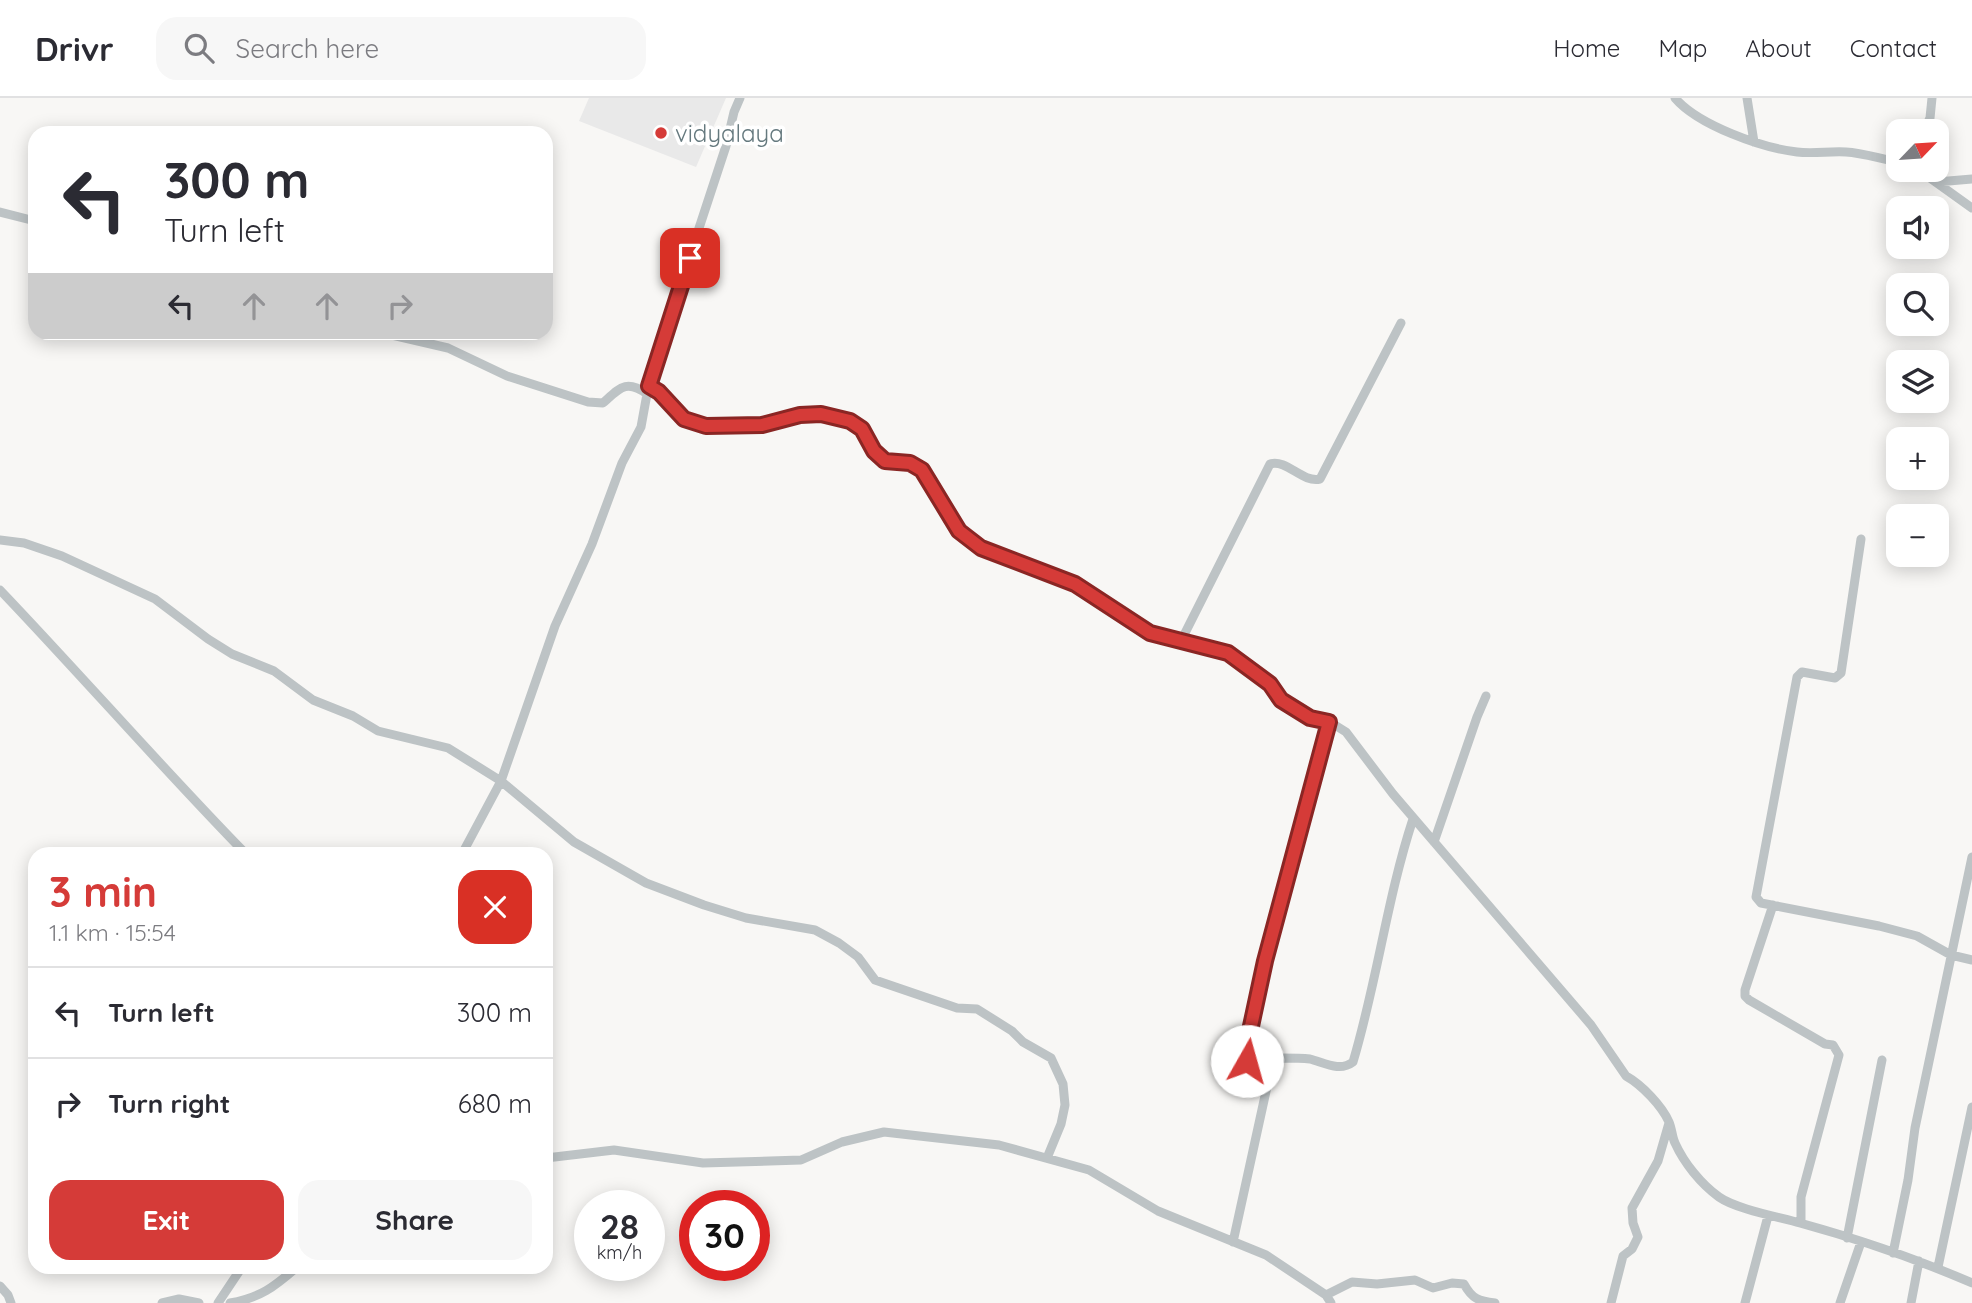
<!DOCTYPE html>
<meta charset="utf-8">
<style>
:root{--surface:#fff;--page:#f7f7f7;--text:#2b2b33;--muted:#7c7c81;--line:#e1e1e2;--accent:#d53b38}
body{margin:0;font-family:Quicksand,sans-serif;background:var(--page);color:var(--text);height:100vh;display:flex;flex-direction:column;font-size:26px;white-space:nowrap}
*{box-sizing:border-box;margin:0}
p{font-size:23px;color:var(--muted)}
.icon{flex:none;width:38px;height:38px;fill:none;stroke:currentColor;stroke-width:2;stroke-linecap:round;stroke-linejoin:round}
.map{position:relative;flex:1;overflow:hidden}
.panel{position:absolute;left:28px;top:749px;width:525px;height:427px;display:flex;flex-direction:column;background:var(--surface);border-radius:21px;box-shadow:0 4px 18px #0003}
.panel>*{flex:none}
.top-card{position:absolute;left:28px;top:28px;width:525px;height:214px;border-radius:21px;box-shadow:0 4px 18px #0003;background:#fff;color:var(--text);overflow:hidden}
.needle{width:46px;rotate:65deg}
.tools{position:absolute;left:1886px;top:21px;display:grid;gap:14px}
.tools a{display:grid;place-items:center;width:63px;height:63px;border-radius:14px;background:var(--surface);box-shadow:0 4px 18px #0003;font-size:35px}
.speed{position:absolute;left:574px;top:1092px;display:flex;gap:14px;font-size:35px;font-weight:700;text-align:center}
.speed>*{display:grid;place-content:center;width:91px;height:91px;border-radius:50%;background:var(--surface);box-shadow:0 4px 18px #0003;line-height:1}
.speed small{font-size:18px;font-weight:400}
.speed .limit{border:10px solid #d22;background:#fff;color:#111}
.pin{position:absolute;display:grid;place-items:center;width:60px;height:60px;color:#fff;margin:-30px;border-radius:14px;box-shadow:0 4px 10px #0006}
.me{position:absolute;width:77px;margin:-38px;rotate:7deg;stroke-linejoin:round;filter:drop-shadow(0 0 5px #0008)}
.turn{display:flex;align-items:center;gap:24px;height:147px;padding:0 21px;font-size:32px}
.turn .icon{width:91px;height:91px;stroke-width:2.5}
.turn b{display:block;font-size:49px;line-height:60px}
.lanes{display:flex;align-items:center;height:66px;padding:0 21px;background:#0003;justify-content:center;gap:35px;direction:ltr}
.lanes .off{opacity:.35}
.round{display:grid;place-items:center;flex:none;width:74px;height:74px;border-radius:21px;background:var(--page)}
.headline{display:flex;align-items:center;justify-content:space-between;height:119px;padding:0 21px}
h1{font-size:42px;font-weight:800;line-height:52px;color:var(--accent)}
.button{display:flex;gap:14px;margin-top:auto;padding:14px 21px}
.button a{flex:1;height:80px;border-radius:21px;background:var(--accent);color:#fff;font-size:28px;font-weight:800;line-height:80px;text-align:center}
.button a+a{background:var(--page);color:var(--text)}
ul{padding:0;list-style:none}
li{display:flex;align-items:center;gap:21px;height:91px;padding:0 21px;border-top:2px solid var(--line)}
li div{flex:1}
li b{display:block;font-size:26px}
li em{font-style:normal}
header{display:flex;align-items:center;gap:42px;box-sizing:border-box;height:98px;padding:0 35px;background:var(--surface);border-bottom:2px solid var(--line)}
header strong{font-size:33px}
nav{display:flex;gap:38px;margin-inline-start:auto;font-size:24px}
.search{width:490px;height:63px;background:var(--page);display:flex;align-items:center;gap:18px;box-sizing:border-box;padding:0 24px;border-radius:21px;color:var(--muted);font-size:26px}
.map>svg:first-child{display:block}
.built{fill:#e9e9e9}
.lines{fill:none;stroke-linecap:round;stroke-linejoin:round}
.minor{stroke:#bdc3c5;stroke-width:9}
.route-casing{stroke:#8a2624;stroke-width:18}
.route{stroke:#d53b38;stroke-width:12}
.poi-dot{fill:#d53b38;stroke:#fff;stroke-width:2.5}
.labels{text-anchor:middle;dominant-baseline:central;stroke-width:7;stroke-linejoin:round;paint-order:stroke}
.poi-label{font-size:24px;fill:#65797e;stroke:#fff;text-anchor:start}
</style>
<header>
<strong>Drivr</strong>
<div class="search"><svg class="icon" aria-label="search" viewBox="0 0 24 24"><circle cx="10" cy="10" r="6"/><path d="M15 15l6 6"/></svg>Search here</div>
<nav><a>Home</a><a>Map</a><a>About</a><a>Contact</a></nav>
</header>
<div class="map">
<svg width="1972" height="1205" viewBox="0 0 1972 1205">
<rect width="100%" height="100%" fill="#f8f7f5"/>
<path class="built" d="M589,0H726L696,69L579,23Z"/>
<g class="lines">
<path class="minor" d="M1675,0C1698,27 1762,50 1797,54C1813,56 1830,53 1846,54C1863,55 1881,61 1899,64
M1747,0L1754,44
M1924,33L1930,20L1932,0
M1919,72L1972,110
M1937,84L1972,81
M0,114L35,123
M379,234L448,250L507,278L588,304L603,305C620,290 626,281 647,296
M649,288L659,294L684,321L707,328L762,327L800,317L821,316L850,323L862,331L874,353L885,363L910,365L922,372L959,433L981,450L1075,486L1150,535L1228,555L1270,586L1281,602L1310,620L1330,624L1346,634L1393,696L1591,927L1626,978C1642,987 1662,1008 1669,1024C1672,1031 1672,1039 1675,1045C1684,1065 1701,1086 1719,1099C1736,1111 1779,1119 1800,1125C1858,1141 1917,1161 1972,1185
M1861,441L1841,575L1835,580L1802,574L1797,579L1756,799L1761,805L1879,828L1917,838L1951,857L1972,862
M0,442L24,445L62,458L155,501L208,541L232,556L274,573L313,602L353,618L378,633L448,650L501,683L574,744L646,785L704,807L746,820L815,832L839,845L858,859L875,882L957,910L977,911L1012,933L1023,944L1051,960L1063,986L1065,1007L1061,1026L1047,1060
M0,492C83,579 162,670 246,756
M1181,543L1270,366C1287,361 1302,385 1320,381L1401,225
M1434,744L1477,619L1486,598
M462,756L501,683L555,528L592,446L622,365L641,329L647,296L657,258L726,48L734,14L740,0
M1773,807L1745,892V898L1749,902L1825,946L1833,947L1839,957L1801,1099V1125
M1270,975L1247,963L1245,956L1265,863L1330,624
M546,1060L614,1052L703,1065L801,1062L842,1044L884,1034L999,1047L1089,1072L1158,1113L1266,1157L1326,1197L1331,1205
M1847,1140L1882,962
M1233,1144L1270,975L1281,960C1291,960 1301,960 1310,961C1325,965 1340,974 1353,964C1377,884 1387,800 1413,721
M1893,1155L1908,1082L1915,1030L1972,759
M1938,1169L1972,1009
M0,1188L8,1197L11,1205
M1326,1197L1352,1184L1377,1186L1415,1182L1433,1190L1452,1185L1464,1186C1472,1201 1479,1203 1495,1205
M162,1205L179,1201L199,1205
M218,1205L242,1169
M230,1205C260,1200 274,1189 297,1169
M1611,1205L1623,1158L1632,1151L1638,1139L1633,1125L1632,1110L1658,1063L1669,1025
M1745,1205L1768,1118
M1840,1205L1861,1144
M1911,1205L1919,1163"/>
</g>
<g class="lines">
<defs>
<path id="route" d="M690,160L649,288L659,294L684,321L706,328L762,327L800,317L821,316L850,323L862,331L874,353L885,363L910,365L922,372L959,433L981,450L1075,486L1150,535L1228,555L1270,586L1281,602L1310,620L1329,624L1265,863L1245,956L1247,963"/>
</defs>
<use href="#route" class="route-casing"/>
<use href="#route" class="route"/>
</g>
<circle class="poi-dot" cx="661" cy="35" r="7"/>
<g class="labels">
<g class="poi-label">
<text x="675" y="35">vidyalaya</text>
</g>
</g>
</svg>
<div class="tools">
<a><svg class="needle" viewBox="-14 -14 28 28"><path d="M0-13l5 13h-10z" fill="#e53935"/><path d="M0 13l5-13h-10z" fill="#7c7c81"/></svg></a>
<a><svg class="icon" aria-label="sound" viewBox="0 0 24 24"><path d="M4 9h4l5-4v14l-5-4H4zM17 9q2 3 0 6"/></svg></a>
<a><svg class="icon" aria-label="search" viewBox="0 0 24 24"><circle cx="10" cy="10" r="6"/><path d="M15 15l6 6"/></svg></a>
<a><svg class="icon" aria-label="layers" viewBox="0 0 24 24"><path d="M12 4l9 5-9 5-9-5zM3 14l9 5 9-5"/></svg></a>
<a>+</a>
<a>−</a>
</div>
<div class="speed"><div>28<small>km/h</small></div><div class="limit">30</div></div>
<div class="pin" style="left:690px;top:160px;background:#d93025"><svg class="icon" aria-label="arrive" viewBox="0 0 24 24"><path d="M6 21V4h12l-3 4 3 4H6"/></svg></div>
<svg class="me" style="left:1247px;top:963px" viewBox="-20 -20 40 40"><circle r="19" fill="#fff"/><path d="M0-13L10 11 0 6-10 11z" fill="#d53b38"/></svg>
<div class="top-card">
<div class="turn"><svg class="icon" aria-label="left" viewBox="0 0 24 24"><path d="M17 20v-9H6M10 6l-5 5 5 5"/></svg><div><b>300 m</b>Turn left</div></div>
<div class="lanes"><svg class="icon" aria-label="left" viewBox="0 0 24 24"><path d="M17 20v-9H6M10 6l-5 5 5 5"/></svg><svg class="icon off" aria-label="ahead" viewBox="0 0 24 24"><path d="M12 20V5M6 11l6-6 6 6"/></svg><svg class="icon off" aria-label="ahead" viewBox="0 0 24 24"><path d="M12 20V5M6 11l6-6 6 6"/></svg><svg class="icon off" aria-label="right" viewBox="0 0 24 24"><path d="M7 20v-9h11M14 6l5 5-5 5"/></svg></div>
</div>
<section class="panel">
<div class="headline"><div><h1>3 min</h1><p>1.1 km · 15:54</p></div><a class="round" style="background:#d93025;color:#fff"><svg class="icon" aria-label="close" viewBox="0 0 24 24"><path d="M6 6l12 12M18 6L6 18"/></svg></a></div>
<ul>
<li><svg class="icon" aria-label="left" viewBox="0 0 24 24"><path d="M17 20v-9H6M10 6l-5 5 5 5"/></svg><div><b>Turn left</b></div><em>300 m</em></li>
<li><svg class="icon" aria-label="right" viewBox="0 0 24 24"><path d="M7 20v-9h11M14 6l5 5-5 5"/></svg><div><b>Turn right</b></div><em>680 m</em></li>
</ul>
<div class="button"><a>Exit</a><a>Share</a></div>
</section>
</div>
